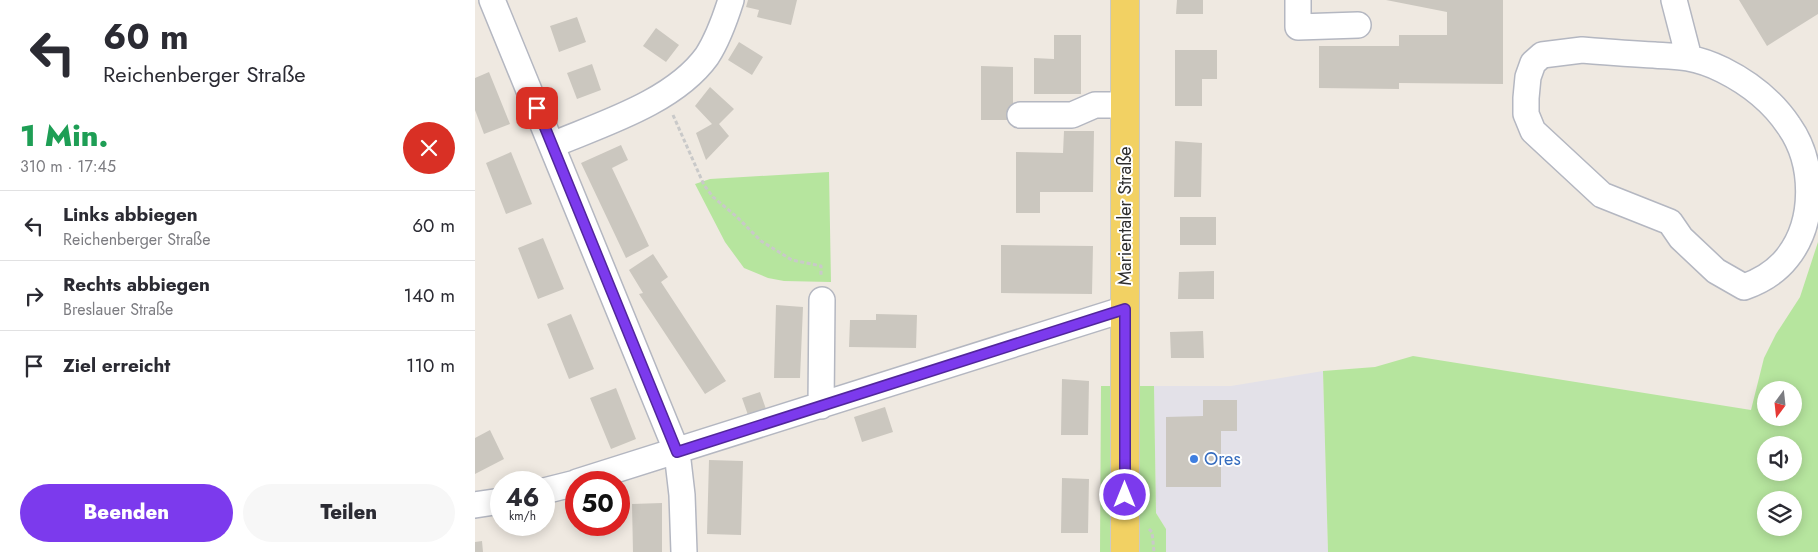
<!DOCTYPE html>
<html lang="de">
<meta charset="utf-8">
<style>
:root{--surface:#fff;--page:#f7f7f7;--text:#2b2b33;--muted:#7c7c81;--line:#e1e1e2;--accent:#7c3aed}
body{margin:0;font-family:Jost,sans-serif;background:var(--page);color:var(--text);height:100vh;display:flex;flex-direction:column;font-size:19px;white-space:nowrap}
*{box-sizing:border-box;margin:0}
p{font-size:16px;color:var(--muted)}
.icon{flex:none;width:28px;height:28px;fill:none;stroke:currentColor;stroke-width:2;stroke-linecap:round;stroke-linejoin:round}
.map{position:relative;flex:1;overflow:hidden}
.side{display:flex;flex-direction:column;background:var(--surface);width:475px}
.side>*{flex:none}
.banner{background:#fff;color:var(--text);overflow:hidden}
.needle{width:32px;rotate:195deg}
.tools{position:absolute;left:1282px;top:381px;display:grid;gap:10px}
.tools a{display:grid;place-items:center;width:45px;height:45px;border-radius:50%;background:var(--surface);box-shadow:0 2px 12px #0003;font-size:25px}
.speed{position:absolute;left:15px;top:471px;display:flex;gap:10px;font-size:25px;font-weight:700;text-align:center}
.speed>*{display:grid;place-content:center;width:65px;height:65px;border-radius:50%;background:var(--surface);box-shadow:0 2px 12px #0003;line-height:1}
.speed small{font-size:12px;font-weight:400}
.speed .limit{border:8px solid #d22;background:#fff;color:#111}
.pin{position:absolute;display:grid;place-items:center;width:42px;height:42px;color:#fff;margin:-21px;border-radius:10px;box-shadow:0 2px 8px #0006}
.me{position:absolute;width:55px;margin:-28px;rotate:0deg;stroke-linejoin:round;filter:drop-shadow(0 0 4px #0008)}
.turn{display:flex;align-items:center;gap:18px;height:105px;padding:0 20px;font-size:22px}
.turn .icon{width:65px;height:65px;stroke-width:2.5}
.turn b{display:block;font-size:35px;line-height:42px}
.round{display:grid;place-items:center;flex:none;width:52px;height:52px;border-radius:26px;background:var(--page)}
.overview{display:flex;align-items:center;justify-content:space-between;height:85px;padding:0 20px}
h1{font-size:30px;font-weight:800;line-height:38px;color:#1e9e55}
.cta{display:flex;gap:10px;margin-top:auto;padding:10px 20px}
.cta a{flex:1;height:58px;border-radius:30px;background:var(--accent);color:#fff;font-size:20px;font-weight:800;line-height:58px;text-align:center}
.cta a+a{background:var(--page);color:var(--text)}
ul{padding:0;list-style:none}
li{display:flex;align-items:center;gap:15px;height:70px;padding:0 20px;border-top:1px solid var(--line)}
li div{flex:1}
li b{display:block;font-size:19px}
li em{font-style:normal}
main{display:flex;flex:1;min-height:0}
.map>svg:first-child{display:block}
.industrial{fill:#e3e1e8}
.green{fill:#b6e59e;fill-rule:evenodd}
.building{fill:#cbc7bf}
.lines{fill:none;stroke-linecap:round;stroke-linejoin:round}
.minor-casing{stroke:#b4b7c1;stroke-width:28}
.major-casing{stroke:#c9c9c9;stroke-width:30}
.path{stroke:#c9c9c9;stroke-width:3;stroke-dasharray:4 2.5;stroke-linecap:butt}
.minor{stroke:#fff;stroke-width:25}
.major{stroke:#f2d163;stroke-width:28}
.route-casing{stroke:#51269a;stroke-width:12}
.route{stroke:#7c3aed;stroke-width:9}
.shop-dot{fill:#3f7fe0;stroke:#fff;stroke-width:2}
.labels{text-anchor:middle;dominant-baseline:central;stroke-width:4;stroke-linejoin:round;paint-order:stroke}
.street-label{font-size:18px;fill:#2e2e2e;stroke:#fff}
.shop-label{font-size:18px;fill:#366cbe;stroke:#fff;text-anchor:start}
</style>
<main>
<section class="side">
<div class="banner">
<div class="turn"><svg class="icon" aria-label="left" viewBox="0 0 24 24"><path d="M17 20v-9H6M10 6l-5 5 5 5"/></svg><div><b>60 m</b>Reichenberger Straße</div></div>
</div>
<div class="overview"><div><h1>1 Min.</h1><p>310 m · 17:45</p></div><a class="round" style="background:#d93025;color:#fff"><svg class="icon" aria-label="close" viewBox="0 0 24 24"><path d="M6 6l12 12M18 6L6 18"/></svg></a></div>
<ul>
<li><svg class="icon" aria-label="left" viewBox="0 0 24 24"><path d="M17 20v-9H6M10 6l-5 5 5 5"/></svg><div><b>Links abbiegen</b><p>Reichenberger Straße</p></div><em>60 m</em></li>
<li><svg class="icon" aria-label="right" viewBox="0 0 24 24"><path d="M7 20v-9h11M14 6l5 5-5 5"/></svg><div><b>Rechts abbiegen</b><p>Breslauer Straße</p></div><em>140 m</em></li>
<li><svg class="icon" aria-label="arrive" viewBox="0 0 24 24"><path d="M6 21V4h12l-3 4 3 4H6"/></svg><div><b>Ziel erreicht</b></div><em>110 m</em></li>
</ul>
<div class="cta"><a>Beenden</a><a>Teilen</a></div>
</section>
<div class="map">
<svg width="1343" height="552" viewBox="0 0 1343 552">
<rect width="100%" height="100%" fill="#efe9e1"/>
<path class="industrial" d="M848,371L853,552H691V529L681,513L679,386H756Z"/>
<path class="green" d="M354,172L356,282L309,281L293,278L269,268L250,242L220,184L235,179Z
M1343,242V552H853L848,371L900,367L938,356L1276,410L1289,358L1301,334L1325,297ZM1291,390H1319V418H1291ZM1291,445H1319V472H1291ZM1291,500H1319V528H1291Z
M626,386H679L681,513L691,529V552H625Z"/>
<path class="building" d="M273,0H322L316,25L282,17L284,10L271,7Z
M702,0H728V14H701Z
M911,0H1028V84L924,83V89L844,88V46H924V35H972V12Z
M1264,0H1343V14L1292,46Z
M102,17L111,42L84,52L75,26Z
M181,28L204,45L191,62L168,46Z
M579,35H606V94H559V58L579,59Z
M264,42L288,57L277,75L253,60Z
M700,50H742V79H727V106H700Z
M117,64L126,90L102,99L92,73Z
M506,66L538,67V120H506Z
M14,72L35,124L9,134L0,110V78Z
M235,87L259,109L244,124L254,136L231,160L221,133L237,124L220,106Z
M589,131H619L618,192H565V213H541V152L588,153Z
M700,141L727,143L726,197H699Z
M146,145L153,160L137,168L174,246L151,258L106,163Z
M36,152L57,204L31,214L11,163Z
M705,217H741V245H705Z
M68,238L89,289L63,299L43,248Z
M526,245L618,246L617,294L526,293Z
M178,254L193,277L186,282L251,381L230,394L164,294L168,293L154,270Z
M739,271V299H703L704,272Z
M301,305L328,307L325,378H299Z
M96,314L119,369L94,379L72,324Z
M401,314L442,315L441,348L374,347L375,320H401Z
M728,331L729,358H696L695,332Z
M587,379L614,381L613,435H586Z
M141,388L161,439L136,449L115,398Z
M285,392L291,409L273,415L267,398Z
M728,400H762V431H746V487H691V417L728,416Z
M410,407L418,432L387,442L379,417Z
M15,430L29,459L0,474V438Z
M234,460L268,461L266,535L232,534Z
M587,478L614,479L613,533H586Z
M187,503V552H158L157,504Z
M7,541L8,552H0V542Z"/>
<g class="lines">
<defs>
<path id="minor" d="M17,0L202,452L207,495L209,552
M823,0V27L883,25
M1199,0L1214,58
M1107,50C1131,52 1155,54 1179,55C1190,56 1202,56 1213,58C1224,60 1238,65 1248,70C1274,83 1298,102 1314,126C1340,163 1341,222 1312,258C1301,272 1286,281 1269,287L1241,271L1206,238L1195,222L1127,195L1058,131L1051,114V98L1053,77L1058,63L1067,55Z
M545,115H597L620,105H650
M77,145C127,124 199,102 232,56C243,39 250,19 256,0
M346,406L347,300
M102,482L650,309
M69,491L101,483
M0,505L26,501"/>
<path id="major" d="M650,552V0"/>
</defs>
<use href="#minor" class="minor-casing"/>
<use href="#major" class="major-casing"/>
<path class="path" d="M198,115L229,185L238,197L262,217L286,241L317,260L346,266V277
M674,529L677,532L679,552"/>
<use href="#minor" class="minor"/>
<use href="#major" class="major"/>
</g>
<g class="lines">
<defs>
<path id="route" d="M62,108L202,452L650,309V495"/>
</defs>
<use href="#route" class="route-casing"/>
<use href="#route" class="route"/>
</g>
<circle class="shop-dot" cx="719" cy="459" r="5"/>
<g class="labels">
<g class="street-label">
<text transform="translate(650 216) rotate(-90)">Marientaler Straße</text>
</g>
<g class="shop-label">
<text x="729" y="459">Ores</text>
</g>
</g>
</svg>
<div class="tools">
<a><svg class="needle" viewBox="-14 -14 28 28"><path d="M0-13l5 13h-10z" fill="#e53935"/><path d="M0 13l5-13h-10z" fill="#7c7c81"/></svg></a>
<a><svg class="icon" aria-label="sound" viewBox="0 0 24 24"><path d="M4 9h4l5-4v14l-5-4H4zM17 9q2 3 0 6"/></svg></a>
<a><svg class="icon" aria-label="layers" viewBox="0 0 24 24"><path d="M12 4l9 5-9 5-9-5zM3 14l9 5 9-5"/></svg></a>
</div>
<div class="speed"><div>46<small>km/h</small></div><div class="limit">50</div></div>
<div class="pin" style="left:62px;top:108px;background:#d93025"><svg class="icon" aria-label="arrive" viewBox="0 0 24 24"><path d="M6 21V4h12l-3 4 3 4H6"/></svg></div>
<svg class="me" style="left:650px;top:495px" viewBox="-20 -20 40 40"><circle r="17" fill="#7c3aed" stroke="#fff" stroke-width="3"/><path d="M0-11L8 9 0 5-8 9z" fill="#fff"/></svg>
</div>
</main>
